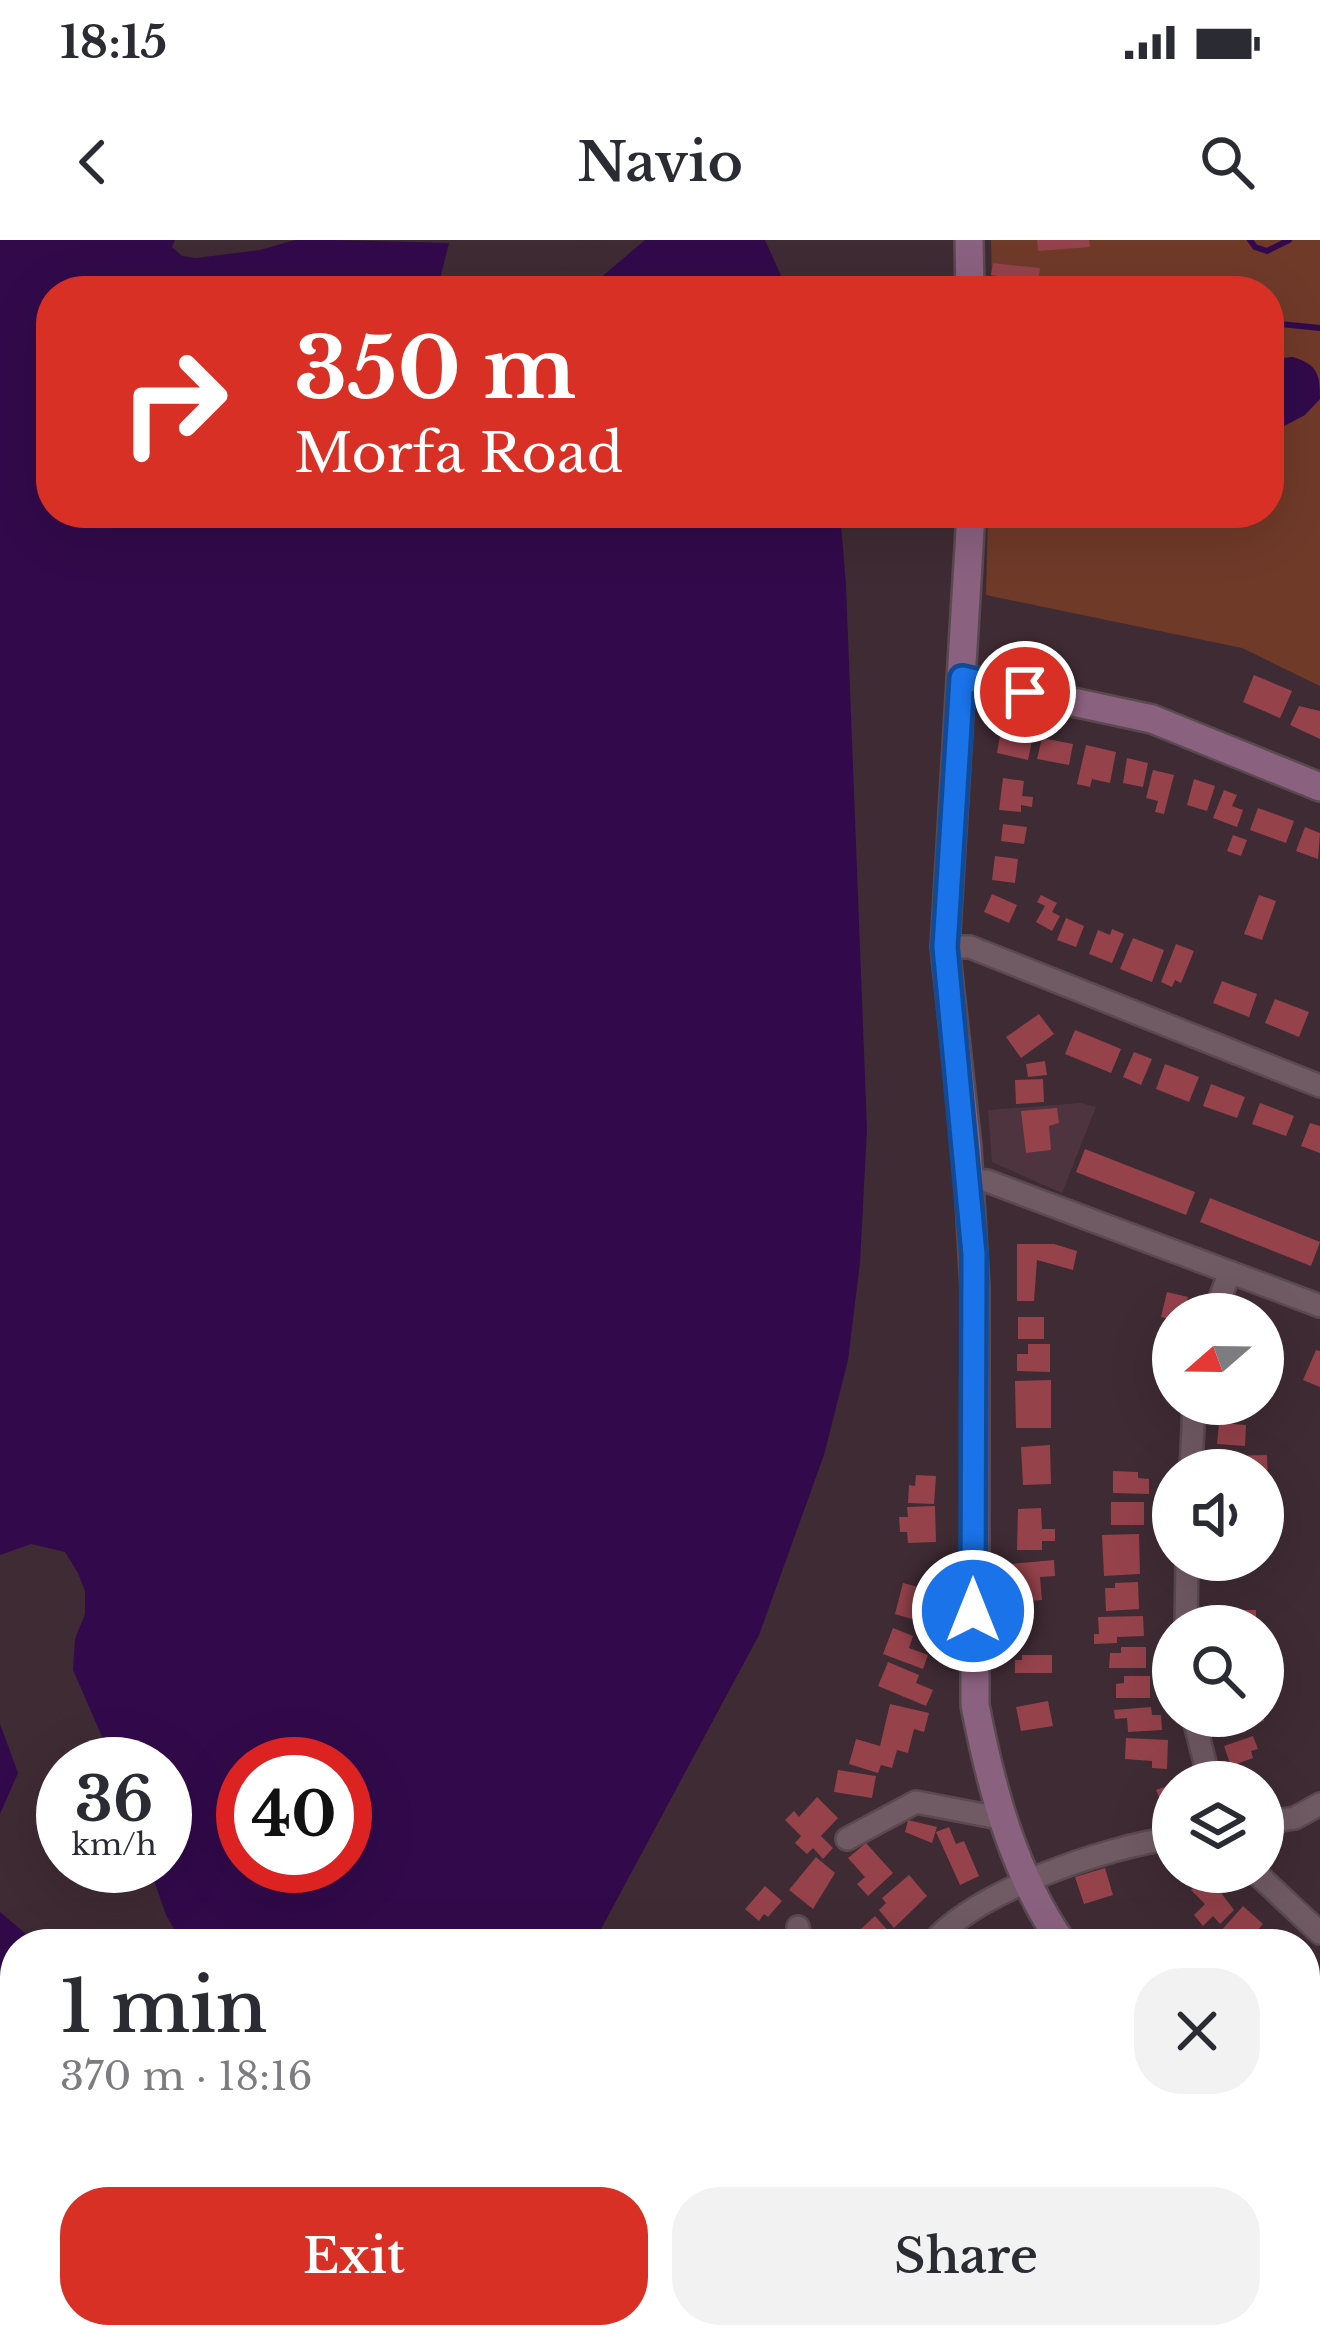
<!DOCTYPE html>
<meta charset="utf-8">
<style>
:root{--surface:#fff;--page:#f2f2f3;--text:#2b2b33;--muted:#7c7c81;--accent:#d93025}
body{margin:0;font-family:"Libre Baskerville",serif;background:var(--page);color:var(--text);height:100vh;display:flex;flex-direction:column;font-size:45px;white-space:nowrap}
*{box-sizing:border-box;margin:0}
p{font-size:39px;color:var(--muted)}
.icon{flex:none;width:66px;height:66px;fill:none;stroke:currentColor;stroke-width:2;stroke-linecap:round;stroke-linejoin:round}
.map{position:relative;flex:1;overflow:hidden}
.drawer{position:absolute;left:0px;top:1689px;width:1320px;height:420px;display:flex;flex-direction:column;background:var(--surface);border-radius:48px 48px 0 0;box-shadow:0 12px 48px #0002}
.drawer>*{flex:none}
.guide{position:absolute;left:36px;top:36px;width:1248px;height:252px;border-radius:48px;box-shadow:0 12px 48px #0002;background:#d93025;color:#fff;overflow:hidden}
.needle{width:78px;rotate:250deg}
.fabs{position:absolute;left:1152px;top:1053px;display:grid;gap:24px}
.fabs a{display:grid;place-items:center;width:132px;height:132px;border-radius:50%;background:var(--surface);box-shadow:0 12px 48px #0002;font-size:60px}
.speed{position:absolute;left:36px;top:1497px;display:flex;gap:24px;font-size:60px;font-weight:700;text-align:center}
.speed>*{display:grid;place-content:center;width:156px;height:156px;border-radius:50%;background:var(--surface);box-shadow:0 12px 48px #0002;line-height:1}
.speed small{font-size:30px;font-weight:400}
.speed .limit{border:18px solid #d22;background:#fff;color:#111}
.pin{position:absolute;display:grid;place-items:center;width:102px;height:102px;color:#fff;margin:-51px;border:6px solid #fff;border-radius:50%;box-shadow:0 3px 12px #0007}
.me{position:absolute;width:132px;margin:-66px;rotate:0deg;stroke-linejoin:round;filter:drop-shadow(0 0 9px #0008)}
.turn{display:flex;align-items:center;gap:42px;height:252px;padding:0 60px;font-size:54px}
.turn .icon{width:156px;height:156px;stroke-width:2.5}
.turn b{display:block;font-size:84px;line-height:102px}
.round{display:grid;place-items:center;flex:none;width:126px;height:126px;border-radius:48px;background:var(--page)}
.summary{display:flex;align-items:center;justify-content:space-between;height:204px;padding:0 60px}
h1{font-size:72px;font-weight:600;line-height:90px}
.button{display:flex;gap:24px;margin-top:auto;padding:24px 60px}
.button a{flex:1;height:138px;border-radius:48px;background:var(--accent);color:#fff;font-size:48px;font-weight:600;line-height:138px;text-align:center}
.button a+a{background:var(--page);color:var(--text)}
.status{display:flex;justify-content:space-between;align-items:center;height:84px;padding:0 60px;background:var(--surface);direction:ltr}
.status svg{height:33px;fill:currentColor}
header{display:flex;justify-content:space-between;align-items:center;height:156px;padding:0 60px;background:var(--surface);font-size:54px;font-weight:600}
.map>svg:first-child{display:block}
.built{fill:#4e343f}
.green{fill:#703a29}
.water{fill:#320a4b;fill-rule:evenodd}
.pier{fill:#3f2b33}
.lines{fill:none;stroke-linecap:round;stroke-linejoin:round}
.stream{stroke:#320a4b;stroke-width:6}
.building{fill:#95424b}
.street-casing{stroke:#5a4a50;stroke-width:26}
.secondary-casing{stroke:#5a4a50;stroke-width:32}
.street{stroke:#705a63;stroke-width:21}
.secondary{stroke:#8b6180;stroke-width:27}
.route-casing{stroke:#114b97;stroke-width:30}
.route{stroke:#1a73e8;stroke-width:21}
</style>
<div class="status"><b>18:15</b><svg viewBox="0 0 49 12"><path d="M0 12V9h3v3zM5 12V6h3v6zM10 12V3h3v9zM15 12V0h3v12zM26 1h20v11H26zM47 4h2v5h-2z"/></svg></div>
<header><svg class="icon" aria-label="back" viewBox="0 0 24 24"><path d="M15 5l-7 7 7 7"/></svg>Navio<svg class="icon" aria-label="search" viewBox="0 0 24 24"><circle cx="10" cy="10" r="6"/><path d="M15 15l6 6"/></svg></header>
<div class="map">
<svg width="1320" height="2109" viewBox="0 0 1320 2109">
<rect width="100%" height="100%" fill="#3f2b33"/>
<path class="built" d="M1081,863L1096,867L1062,953L992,922L988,870Z"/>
<path class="green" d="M991,0H1320V446L1242,408L986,355L988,273H1269V51H992Z"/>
<path class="water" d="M0,0H583L546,41L619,0H765L788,51H51V273H840L846,345L867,889L860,1023L848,1120L824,1215L759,1395L593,1704H165L132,1626H165V1524H92L63,1462L46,1449L63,1626L130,1704H15V2094H200L188,2109H0ZM243,1524H345V1626H243Z
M1293,117C1318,125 1320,134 1320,159L1305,175L1269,194V119Z"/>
<path class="pier" d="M175,0H295L260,10L196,18L182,16L172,7Z
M334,0H589L561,31L609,0H645L585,51H437L449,3Z
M31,1304L65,1312L78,1333L85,1351V1374L75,1399L73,1430L114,1524H86L52,1455L64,1512L63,1626H74L136,1704H38L0,1672V1574L18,1533L0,1484V1315Z
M126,1626H149L166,1675L183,1704H158L144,1685Z"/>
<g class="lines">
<path class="stream" d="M1250,0L1255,7L1267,11L1289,0
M1269,83L1320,88"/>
</g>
<path class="building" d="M1037,0H1089L1090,7L1038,11Z
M993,23L1040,28L1038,42L991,35Z
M1254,435L1292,451L1280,478L1243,462Z
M1299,466L1320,471V499L1290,485Z
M1001,490L1033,496L1028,520L997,513Z
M1042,498L1073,504L1069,525L1037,519Z
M1086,505L1116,512L1110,543L1092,539L1090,547L1077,544Z
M1127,518L1148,523L1143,547L1123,543Z
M1153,530L1174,535L1164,574L1155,572L1158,561L1146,558Z
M1003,538L1024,541L1022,556L1033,557L1032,567L1021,565V572L999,570Z
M1194,539L1215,546L1207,571L1187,565Z
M1224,550L1237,555L1232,566L1243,570L1237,587L1213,578Z
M1258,568L1294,581L1286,603L1250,590Z
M1003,584L1027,587L1024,604L1001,601Z
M1305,587L1320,593L1318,619L1296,611Z
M1233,595L1247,600L1241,616L1227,611Z
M995,616L1018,619L1015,643L992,640Z
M992,654L1017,665L1009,683L984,672Z
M1041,655L1057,663L1052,672L1060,676L1052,691L1036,682L1045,666L1037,662Z
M1259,655L1276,661L1262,700L1244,694Z
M1066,678L1084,686L1076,707L1057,700Z
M1112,689L1124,694L1112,723L1089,714L1098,690L1110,695Z
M1133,698L1164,710L1152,742L1120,729Z
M1176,704L1194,711L1181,743L1175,740L1172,747L1161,742Z
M1222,741L1257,754L1249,777L1213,763Z
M1275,759L1309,772L1299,797L1265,783Z
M1039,774L1054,794L1021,818L1006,797Z
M1075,790L1121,809L1111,833L1065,814Z
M1134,812L1152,819L1141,845L1123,837Z
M1045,821L1047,835L1028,837L1026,824Z
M1165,824L1199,837L1189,862L1156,849Z
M1043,839L1044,862L1016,864L1015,840Z
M1211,844L1245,857L1237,878L1203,866Z
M1260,863L1294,876L1286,896L1252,884Z
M1057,868L1059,883L1049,886L1051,910L1026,913L1021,871Z
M1310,883L1320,886V913L1301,906Z
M1085,909L1195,952L1186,975L1076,932Z
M1210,958L1320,1002L1311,1026L1200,982Z
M1017,1004H1054L1077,1011L1073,1030L1037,1020L1034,1061H1017Z
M1167,1052L1188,1057L1183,1074H1173V1080L1161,1077Z
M1018,1077H1044V1099H1018Z
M1028,1104H1050V1132L1017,1131V1114H1028Z
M1316,1110L1320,1111V1147L1303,1140Z
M1051,1140V1188H1016L1015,1141Z
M1218,1164H1257V1172L1218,1175Z
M1219,1183L1246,1185L1245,1206L1217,1204Z
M1050,1205L1051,1244L1023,1245L1021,1207Z
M1267,1215L1268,1247H1263V1230H1219V1216Z
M1113,1231L1138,1232V1238L1149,1239V1254L1113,1253Z
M916,1235L936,1236L934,1264L908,1263L909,1245L915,1246Z
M1111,1262H1144V1285H1111Z
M935,1266L936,1302L908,1303L907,1292H900L899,1277H908L907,1267Z
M1041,1268L1042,1289H1055V1301H1042V1310H1017L1018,1269Z
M1139,1294L1140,1334L1104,1336L1102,1295Z
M1054,1320L1055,1336L1040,1337L1042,1360L1015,1362L1011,1324Z
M1138,1342L1139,1369L1106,1371L1105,1348H1115V1343Z
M903,1343L933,1351L925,1383L895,1374Z
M1217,1370H1256V1386H1217Z
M1143,1376L1144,1396L1117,1397V1403L1094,1404V1394H1099L1098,1377Z
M893,1388L913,1396L909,1408L928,1415L923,1429L883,1414Z
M1121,1407H1146V1428H1109L1110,1413H1121Z
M1022,1415H1052V1433H1015V1420H1022Z
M888,1422L919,1435L916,1443L933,1450L926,1466L878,1446Z
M1124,1436H1150V1458H1116V1444L1124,1443Z
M1048,1461L1053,1486L1021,1491L1016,1467Z
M890,1464L929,1473L924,1492L914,1489L908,1513L897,1510L892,1528L881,1525L878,1533L849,1524L856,1499L880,1506Z
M1151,1467L1152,1475H1161L1162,1490L1128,1492L1127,1478L1115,1479L1114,1470Z
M1219,1476H1263L1264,1481L1245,1485L1246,1492L1223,1497Z
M1253,1496L1258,1509L1251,1511L1253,1518L1231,1526L1224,1506Z
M1126,1498L1168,1500L1167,1529L1152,1528V1521L1125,1519Z
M838,1530L876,1536L872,1558L834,1552Z
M1173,1544V1567L1165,1570L1156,1550Z
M817,1557L838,1578L821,1596L833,1608L823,1619L813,1608L807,1614L795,1603L801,1596L785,1580L794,1571L799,1577Z
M908,1580L937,1587L932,1603L905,1592Z
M949,1587L956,1604L964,1601L979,1636L960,1645L936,1592Z
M866,1603L893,1633L868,1656L857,1644L865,1637L848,1618Z
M816,1617L835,1633L813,1669L789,1650Z
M1105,1628L1113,1655L1084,1664L1075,1637Z
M1207,1634L1234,1670L1220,1684L1213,1676L1203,1686L1194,1675L1205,1664L1191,1650Z
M909,1635L927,1656L894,1688L879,1670L886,1663L882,1658Z
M765,1646L782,1661L768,1677L764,1674L759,1681L745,1669Z
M1243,1666L1263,1684L1246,1704H1233L1220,1692Z
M875,1676L891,1694L880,1704H851L848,1701Z
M998,1690L1004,1704H964Z
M1317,1738L1320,1741V1770L1308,1784L1305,1781V1752Z
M421,2094H452L449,2100L460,2105L458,2109H413L397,2101L399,2095L416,2103Z
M795,2094H816V2109H794L790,2097Z
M986,2094H1019L1005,2109H981L991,2098Z
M1246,2094L1253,2109H1227L1224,2103Z"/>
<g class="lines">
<defs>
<path id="street" d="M945,707H970L1320,846
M969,940L987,941L1320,1066
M1214,1074L1230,1032
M1191,1230L1194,1164
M1186,1386L1187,1320
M1193,1476L1210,1542
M1263,1583L1295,1578L1320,1564
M847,1599L916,1562L1004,1579
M1255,1632L1320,1693
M798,1687L801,1704
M931,1704C976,1651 1105,1607 1173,1598
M767,2094L773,2109
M872,2094L874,2109
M1163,2094L1175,2109
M507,2097L530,2109
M893,2109H939
M1071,2109L1084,2094"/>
<path id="secondary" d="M969,0L970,51
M971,273L945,707L967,907L975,1048V1465C991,1548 1014,1635 1063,1704
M961,438L1152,479L1320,547
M1305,1950L1320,1962"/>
</defs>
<use href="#street" class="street-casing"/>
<use href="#secondary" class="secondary-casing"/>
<use href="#street" class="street"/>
<use href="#secondary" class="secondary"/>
</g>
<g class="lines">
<defs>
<path id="route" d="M973,1371L974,1014L945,707L962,438L1025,452"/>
</defs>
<use href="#route" class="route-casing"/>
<use href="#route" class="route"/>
</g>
</svg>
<div class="fabs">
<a><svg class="needle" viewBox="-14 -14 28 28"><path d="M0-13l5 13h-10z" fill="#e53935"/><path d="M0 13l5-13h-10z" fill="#7c7c81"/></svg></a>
<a><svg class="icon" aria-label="sound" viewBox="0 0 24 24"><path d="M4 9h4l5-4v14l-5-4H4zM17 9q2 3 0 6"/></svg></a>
<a><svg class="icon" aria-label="search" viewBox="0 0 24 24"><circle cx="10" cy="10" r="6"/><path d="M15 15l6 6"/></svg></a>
<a><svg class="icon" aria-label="layers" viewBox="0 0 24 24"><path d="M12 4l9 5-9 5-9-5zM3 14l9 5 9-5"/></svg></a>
</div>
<div class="speed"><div>36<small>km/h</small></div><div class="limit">40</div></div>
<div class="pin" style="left:1025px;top:452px;background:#d93025"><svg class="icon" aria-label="arrive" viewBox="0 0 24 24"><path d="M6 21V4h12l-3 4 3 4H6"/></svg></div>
<svg class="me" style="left:973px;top:1371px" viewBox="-20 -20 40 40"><circle r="17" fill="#1a73e8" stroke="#fff" stroke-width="3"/><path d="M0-11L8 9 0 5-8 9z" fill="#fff"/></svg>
<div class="guide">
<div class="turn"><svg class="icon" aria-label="right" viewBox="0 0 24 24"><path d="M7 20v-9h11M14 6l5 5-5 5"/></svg><div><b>350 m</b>Morfa Road</div></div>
</div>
<section class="drawer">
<div class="summary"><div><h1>1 min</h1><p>370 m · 18:16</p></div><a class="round"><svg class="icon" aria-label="close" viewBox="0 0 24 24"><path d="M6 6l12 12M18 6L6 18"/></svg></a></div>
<div class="button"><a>Exit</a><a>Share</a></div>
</section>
</div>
